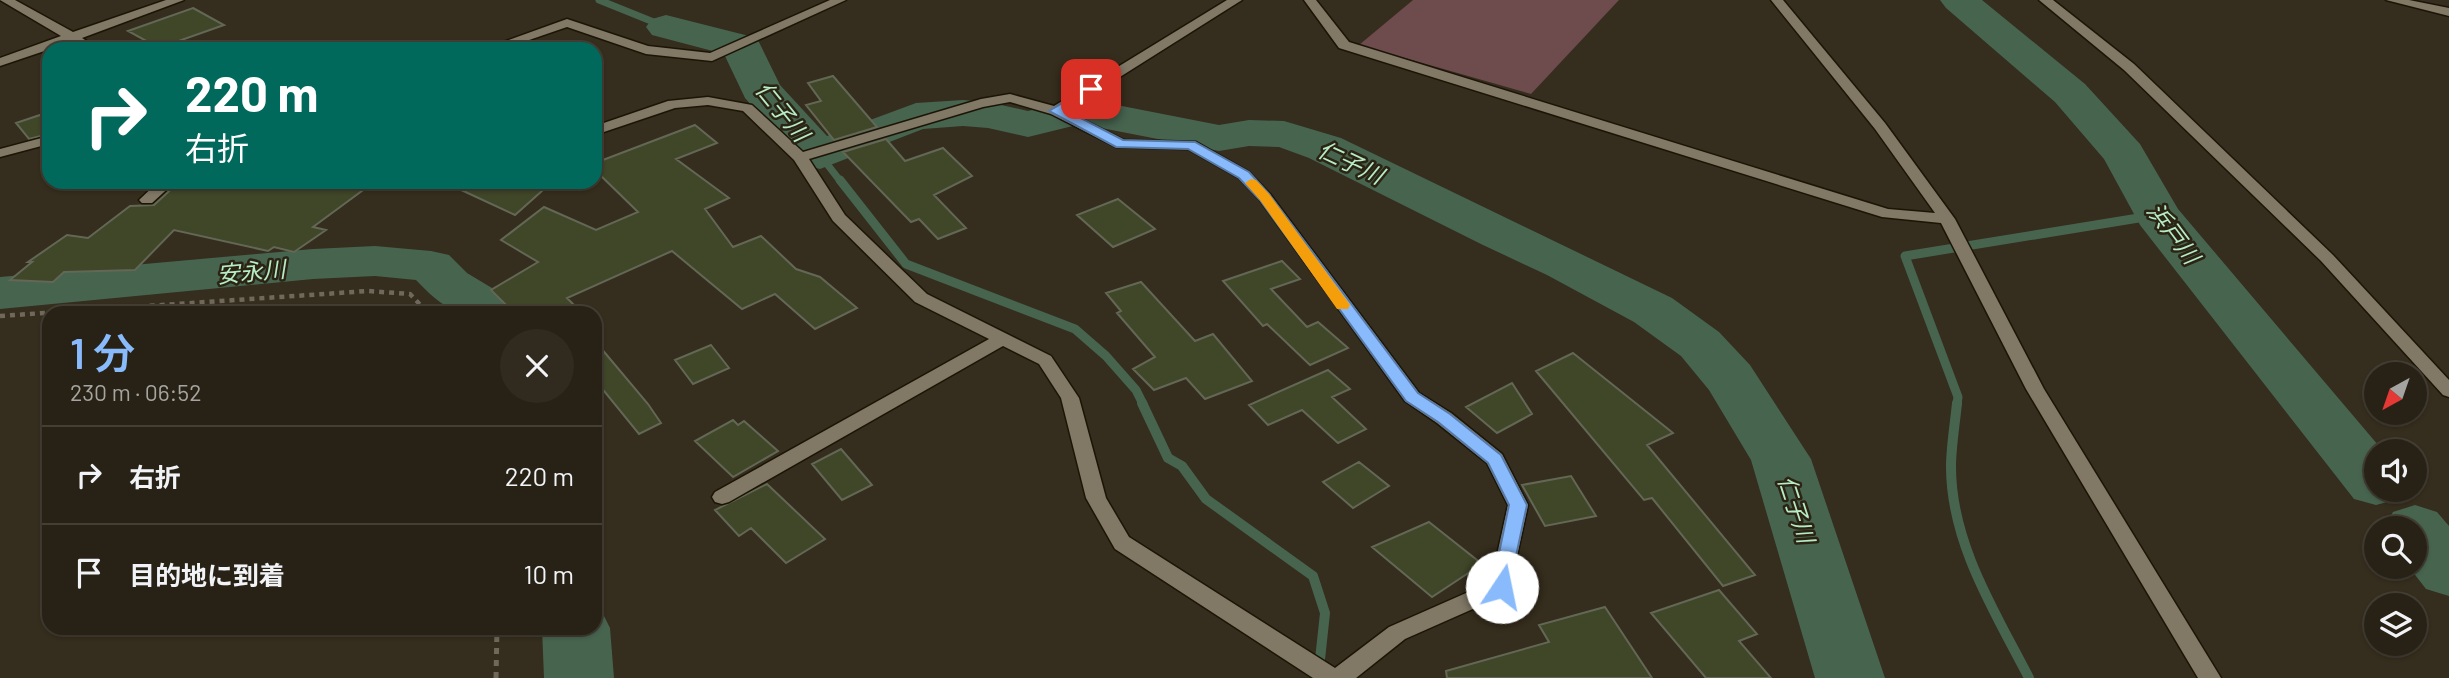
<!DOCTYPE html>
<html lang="ja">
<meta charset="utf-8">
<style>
:root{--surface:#282216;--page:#302a1f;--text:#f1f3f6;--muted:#a5a4a1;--line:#443f35;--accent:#88bafc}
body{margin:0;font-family:Barlow,"Noto Sans JP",sans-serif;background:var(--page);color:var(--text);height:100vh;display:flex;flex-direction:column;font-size:26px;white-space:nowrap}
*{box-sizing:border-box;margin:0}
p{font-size:23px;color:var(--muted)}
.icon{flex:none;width:38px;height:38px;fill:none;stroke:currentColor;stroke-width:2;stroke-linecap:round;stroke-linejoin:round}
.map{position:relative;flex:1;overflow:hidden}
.panel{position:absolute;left:42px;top:306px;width:560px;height:329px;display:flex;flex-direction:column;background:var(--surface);border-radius:21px;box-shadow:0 2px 5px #0004,0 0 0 2px var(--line)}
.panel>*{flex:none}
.top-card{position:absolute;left:42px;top:42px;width:560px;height:147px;border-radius:21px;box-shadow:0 2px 5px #0004,0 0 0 2px var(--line);background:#00695c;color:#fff;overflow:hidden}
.needle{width:46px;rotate:220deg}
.tools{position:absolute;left:2364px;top:362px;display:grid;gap:14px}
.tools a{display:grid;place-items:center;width:63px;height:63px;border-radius:50%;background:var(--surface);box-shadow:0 2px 5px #0004,0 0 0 2px var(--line);font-size:35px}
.pin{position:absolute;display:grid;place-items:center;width:60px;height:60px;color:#fff;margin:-30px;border-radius:14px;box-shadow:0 4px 10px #0006}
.me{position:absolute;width:77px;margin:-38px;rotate:11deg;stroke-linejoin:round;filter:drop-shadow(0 0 5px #0008)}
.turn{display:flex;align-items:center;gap:24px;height:147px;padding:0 28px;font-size:32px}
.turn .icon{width:91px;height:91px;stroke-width:2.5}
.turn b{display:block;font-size:49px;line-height:60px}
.round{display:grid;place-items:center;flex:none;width:74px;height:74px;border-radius:37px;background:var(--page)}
.overview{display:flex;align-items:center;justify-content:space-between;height:119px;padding:0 28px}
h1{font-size:42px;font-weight:600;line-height:52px;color:var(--accent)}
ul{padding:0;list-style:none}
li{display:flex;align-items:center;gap:21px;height:98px;padding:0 28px;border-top:2px solid var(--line)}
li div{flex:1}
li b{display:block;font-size:26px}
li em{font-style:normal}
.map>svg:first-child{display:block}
.forest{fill:#6e4b4d}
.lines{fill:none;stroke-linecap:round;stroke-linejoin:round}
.stream-far2{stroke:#47644f;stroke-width:7}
.stream-far1{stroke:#47644f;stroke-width:9}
.stream{stroke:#47644f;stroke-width:10}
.river{fill:#47644f;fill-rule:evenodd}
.building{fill:#404628;stroke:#636755;stroke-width:2}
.minor-casing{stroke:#1c1506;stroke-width:3}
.path-far1{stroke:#70695b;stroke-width:4.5;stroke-dasharray:5 5;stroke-linecap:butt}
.path{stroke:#70695b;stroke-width:5;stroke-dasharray:6 6;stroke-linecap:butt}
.minor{fill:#817866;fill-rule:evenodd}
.route{fill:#88bafc;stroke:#5879a4;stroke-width:2}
.slow{fill:#f59e0b}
.labels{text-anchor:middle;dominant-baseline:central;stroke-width:5;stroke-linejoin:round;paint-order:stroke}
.water-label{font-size:23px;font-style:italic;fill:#b7edc5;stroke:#2b2314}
</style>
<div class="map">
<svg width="2449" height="678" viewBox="0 0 2449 678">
<rect width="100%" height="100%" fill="#352d1d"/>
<path class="forest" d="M1413,0H1619L1531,94L1359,45Z"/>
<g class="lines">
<path class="stream-far2" d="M599,0L666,27
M820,155L841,182"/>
<path class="stream-far1" d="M840,180L906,264L1075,329L1106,356L1136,390L1143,404
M1957,404L1958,397L1905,256L2157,215"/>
<path class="stream" d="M1142,403L1168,458L1182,466L1206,499L1313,576L1325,613L1318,678
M1957,403C1955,424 1951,446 1951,467C1951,543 1995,612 2029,678"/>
<path class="river" d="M1940,0H1982L2085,84L2140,144L2178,209L2384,452H2376V490H2403L2398,499L2376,505L2354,499L2140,225L2104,159L2055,102L1946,8Z
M666,15L757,38L780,85L827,136L916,103L963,100L988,102L1028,111L1081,98L1219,125L1249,120L1284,121L1341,138L1672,298L1719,332L1750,365L1811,459L1885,678H1815L1751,460L1709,390L1681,356L1634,322L1547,275L1483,245L1309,158L1279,147L1249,146L1219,151L1081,124L1028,137L988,128L963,126L923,129L820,169L804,165L745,98L724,54L652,35L646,27L652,19Z
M375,246L431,251L449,255L467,273L497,291L508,313C461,315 450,316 416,280L375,276L313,279L0,309V277L313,249Z
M2415,505L2437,512L2449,526V596L2426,589L2409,567H2415V528H2384L2393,512Z
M595,607L600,608L610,628L614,678H544L542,628H595Z"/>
</g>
<path class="building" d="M193,8L224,25L159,48L128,31Z
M833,76L877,127L834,140L806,105L821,101L808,83Z
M40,115L49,125V134L29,139L16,123Z
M695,125L717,143L676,159L729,198L705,209L733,247L761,236L796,269L820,277L857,308L815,329L775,294L742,309L672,251L567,298L582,313H514L491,290L538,262L501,240L544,207L596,230L638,212L595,170V163Z
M886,139L905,161L943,148L972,176L934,195L966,228L938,239L919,219L911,222L843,152Z
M179,182H374L313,227L326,230L294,252L274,247L268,251L174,230L135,270L64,272L53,282L10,280L32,262H28L67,235L88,238L130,206L154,205Z
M444,182H552L515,215Z
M1118,199L1155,229L1113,247L1077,215Z
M1282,261L1300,279L1271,289L1307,327L1318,322L1348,348L1310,365L1267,324L1263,326L1223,281Z
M1141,282L1195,341L1213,334L1252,381L1205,399L1186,378L1154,390L1133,369L1155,357L1117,313L1121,311L1106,293Z
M595,341L648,404L661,423L639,434L595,380Z
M711,345L729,368L693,384L675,360Z
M1573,353L1673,433L1647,445L1755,575L1723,586L1652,498L1644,500L1536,371Z
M1328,370L1350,389L1332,397L1366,429L1338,443L1302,410L1268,425L1249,405Z
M1512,383L1532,414L1497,433L1466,407Z
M733,420L738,425L744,421L778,451L733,477L695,441Z
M841,449L872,485L842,500L812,464Z
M1359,462L1389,486L1353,508L1323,482Z
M1571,476L1596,516L1545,526L1522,485Z
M767,484L825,539L786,563L751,528L739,536L715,510Z
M1429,522L1482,564L1432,597L1372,547Z
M1719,590L1757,634L1739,641L1771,678H1706L1651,613Z
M1605,607L1652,678H1447L1446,671L1549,642L1539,625Z"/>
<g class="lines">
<defs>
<path id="minor" d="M0,0H15L73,32L166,0H184L82,38L99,49H84L71,42L0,66V58L61,36Z
M830,0H846L712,61L646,54L567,27L503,49H484L567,19L648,46L710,53Z
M1227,0H1242L1066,111L1124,140L1196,142L1249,172L1270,194L1419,393L1451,413L1502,454L1528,505L1509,593L1405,639L1356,678H1313L1115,549L1086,498L1061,398L1039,364L1003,346L729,502L722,504L715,502L712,497L715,492L989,339L915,302L833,221L794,160L743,111L708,105L675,108L595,135V126L668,101L708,97L752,105L803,152L981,99L1010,94L1054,106ZM1010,102L1051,114L1116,147L1188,149L1239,178L1260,200L1405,401L1437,423L1487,463L1508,505L1491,582L1389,627L1335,668L1129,537L1106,498L1079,398L1051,356L927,294L845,215L809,159L983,107Z
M1304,0H1316L1349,42L1888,209L1935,213L1875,129L1771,0H1783L1885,123L1955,219L2044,389L2221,678H2198L2026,389L1941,223L1882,217L1339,48Z
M2039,0H2053L2134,64L2333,255L2449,380V397L2443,395L2321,261L2124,70Z
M2386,0H2409L2449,8V16Z
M49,136V144L0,157V149Z
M158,182H175L152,203H142L139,200Z"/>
</defs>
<use href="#minor" class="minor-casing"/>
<path class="path-far1" d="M0,316L368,291L410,294L428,313"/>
<path class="path" d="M496,678L497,628"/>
<use href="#minor" class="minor"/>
</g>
<path class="route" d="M1091,86L1095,87V92L1065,110L1123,140L1195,142L1249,172L1269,194L1418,393L1450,414L1501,455L1527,505L1508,593L1502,595L1495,593L1492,587L1509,505L1488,463L1438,422L1406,401L1260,200L1239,178L1188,149L1116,147L1049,111Z"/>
<path class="slow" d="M1251,179L1256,180L1269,194L1348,302L1350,305L1348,309H1337L1260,200L1245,183Z"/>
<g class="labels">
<g class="water-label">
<text transform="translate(783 111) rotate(51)">仁子川</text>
<text transform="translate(1351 162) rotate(25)">仁子川</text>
<text transform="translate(2174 233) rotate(53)">浜戸川</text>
<text transform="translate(251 271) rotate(-5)">安永川</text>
<text transform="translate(1797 509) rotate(72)">仁子川</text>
</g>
</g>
</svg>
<div class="tools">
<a><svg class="needle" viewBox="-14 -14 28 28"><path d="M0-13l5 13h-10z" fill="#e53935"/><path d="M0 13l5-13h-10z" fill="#a5a4a1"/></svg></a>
<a><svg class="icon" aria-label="sound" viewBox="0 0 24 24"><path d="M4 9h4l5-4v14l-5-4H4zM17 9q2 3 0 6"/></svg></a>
<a><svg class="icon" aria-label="search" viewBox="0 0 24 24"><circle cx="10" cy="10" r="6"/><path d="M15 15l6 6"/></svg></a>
<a><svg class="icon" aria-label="layers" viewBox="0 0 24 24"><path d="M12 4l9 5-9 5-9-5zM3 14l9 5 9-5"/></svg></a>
</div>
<div class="pin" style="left:1091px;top:89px;background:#d93025"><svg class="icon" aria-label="arrive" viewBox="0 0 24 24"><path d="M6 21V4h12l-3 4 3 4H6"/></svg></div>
<svg class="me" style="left:1502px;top:587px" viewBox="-20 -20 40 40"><circle r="19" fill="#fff"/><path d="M0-13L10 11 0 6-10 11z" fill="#88bafc"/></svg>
<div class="top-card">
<div class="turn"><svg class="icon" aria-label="right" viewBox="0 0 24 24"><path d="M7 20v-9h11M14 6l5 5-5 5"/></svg><div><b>220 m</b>右折</div></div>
</div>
<section class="panel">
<div class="overview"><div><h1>1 分</h1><p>230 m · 06:52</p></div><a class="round"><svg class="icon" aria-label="close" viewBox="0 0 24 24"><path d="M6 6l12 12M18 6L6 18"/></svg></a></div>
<ul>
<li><svg class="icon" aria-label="right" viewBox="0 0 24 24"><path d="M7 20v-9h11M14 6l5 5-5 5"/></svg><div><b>右折</b></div><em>220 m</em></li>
<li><svg class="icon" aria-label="arrive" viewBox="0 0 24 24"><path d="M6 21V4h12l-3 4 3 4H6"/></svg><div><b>目的地に到着</b></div><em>10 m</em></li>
</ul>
</section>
</div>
